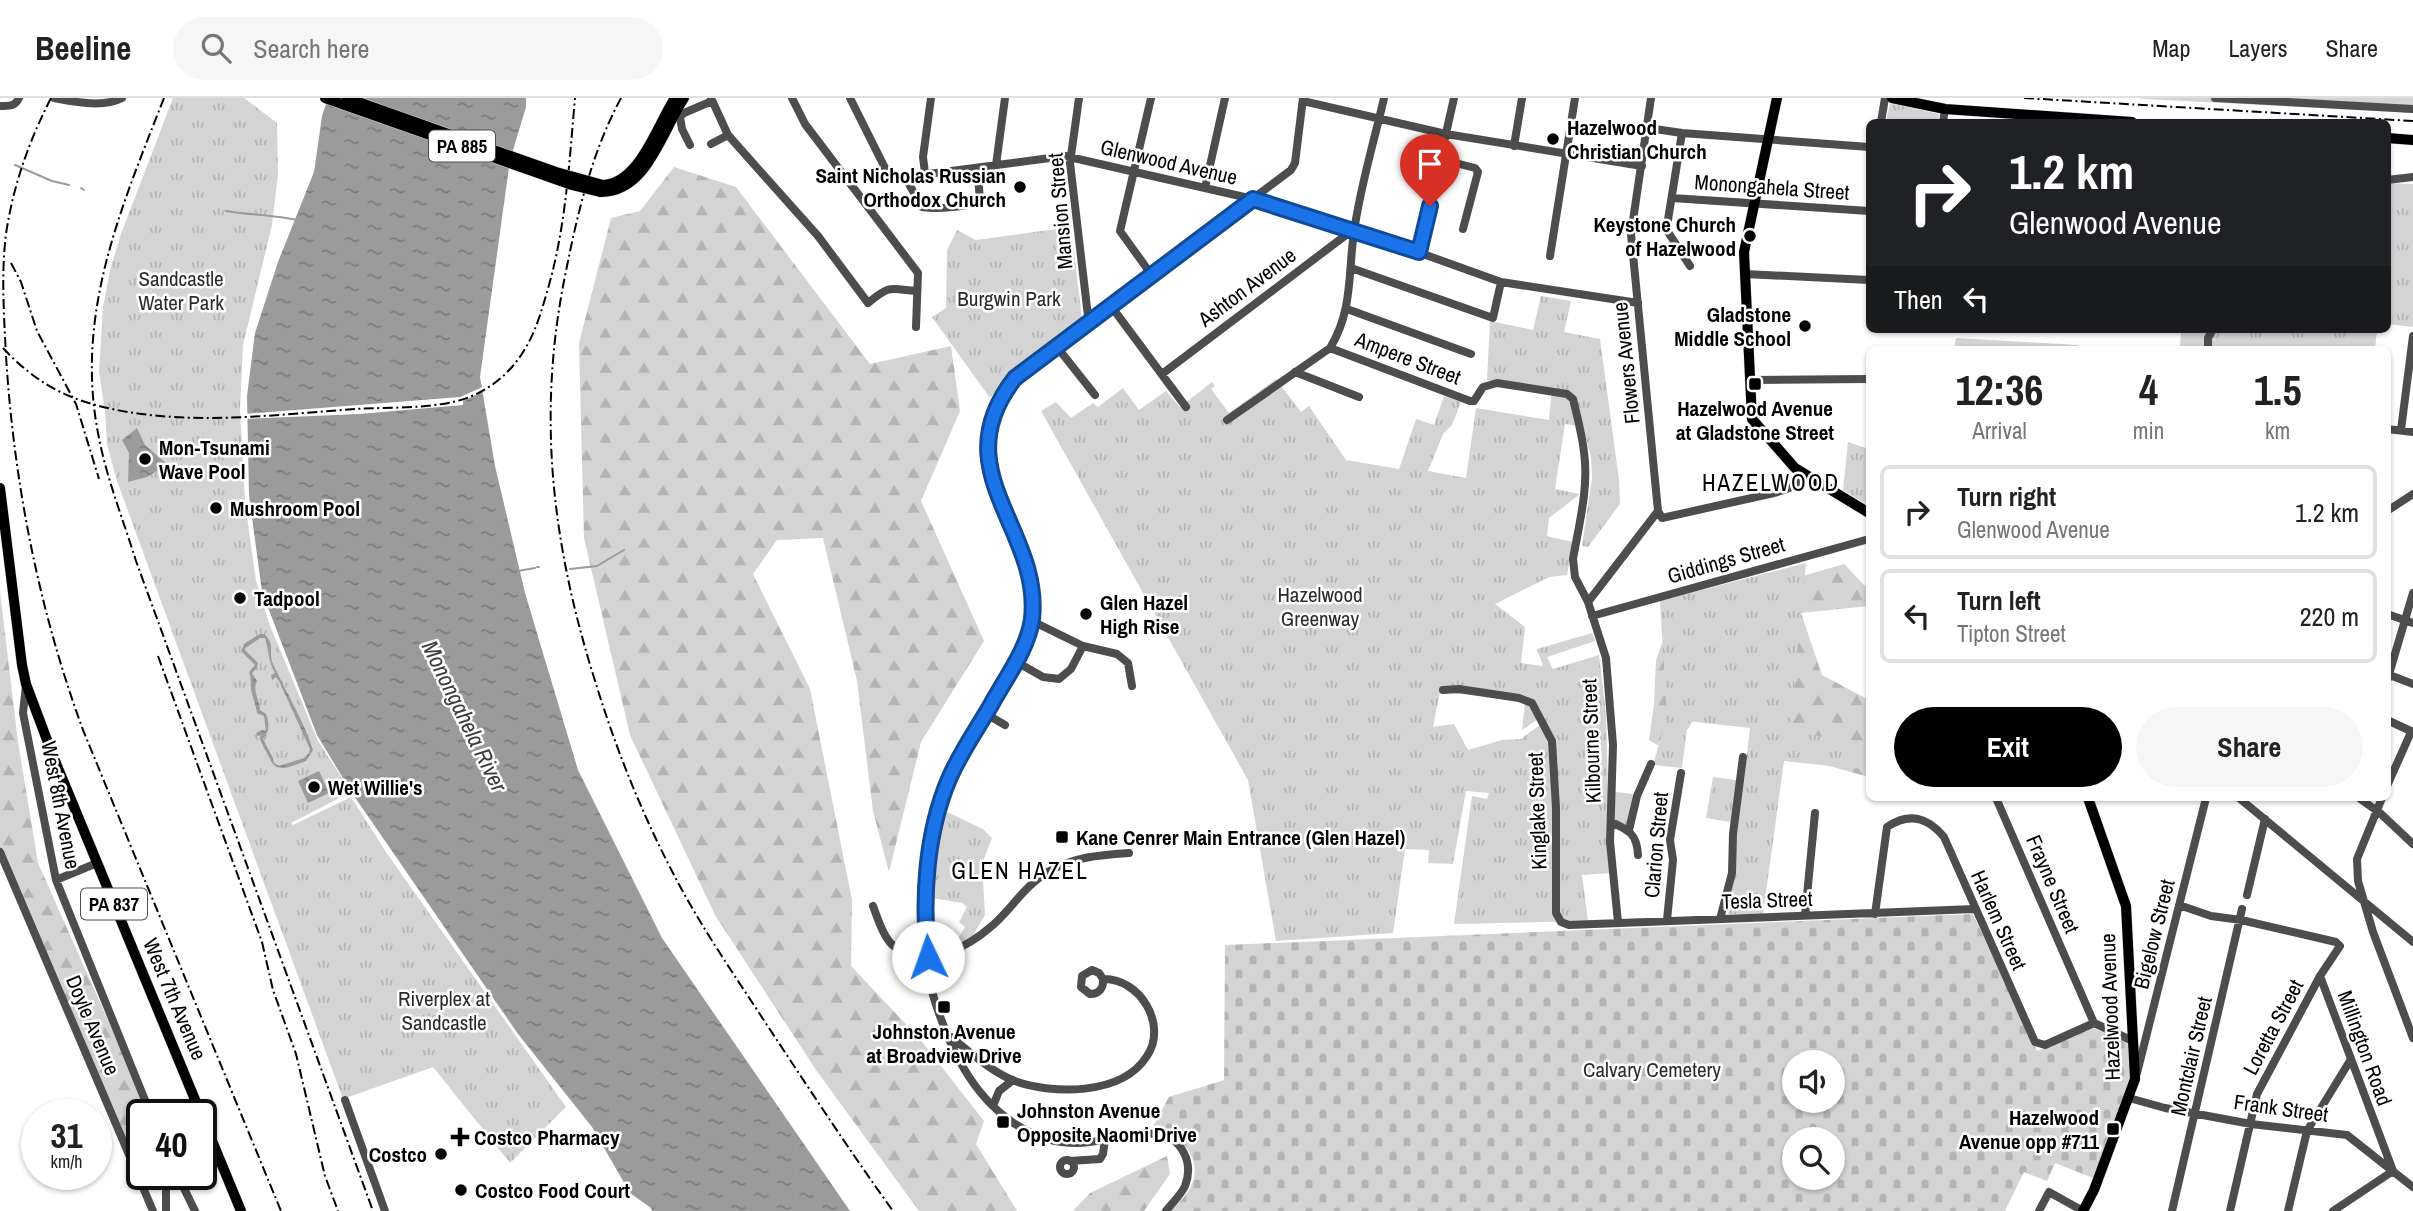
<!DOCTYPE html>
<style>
:root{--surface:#fff;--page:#f6f6f6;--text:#222;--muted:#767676;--line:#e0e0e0;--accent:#000}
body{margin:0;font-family:"Archivo Narrow",sans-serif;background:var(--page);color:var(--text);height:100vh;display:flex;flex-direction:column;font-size:26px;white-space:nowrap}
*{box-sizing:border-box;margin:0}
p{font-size:23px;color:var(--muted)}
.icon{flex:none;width:38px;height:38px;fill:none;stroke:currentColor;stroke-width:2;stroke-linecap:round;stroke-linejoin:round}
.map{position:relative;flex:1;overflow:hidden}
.details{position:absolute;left:1866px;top:248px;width:525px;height:455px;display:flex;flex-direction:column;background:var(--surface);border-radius:10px;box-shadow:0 2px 5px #0004}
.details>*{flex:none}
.hud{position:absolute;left:1866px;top:21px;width:525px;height:214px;border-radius:10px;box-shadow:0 2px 5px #0004;background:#202124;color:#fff;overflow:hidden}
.tools{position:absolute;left:1782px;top:952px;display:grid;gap:14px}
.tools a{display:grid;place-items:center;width:63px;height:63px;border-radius:50%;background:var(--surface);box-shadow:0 2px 5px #0004;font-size:35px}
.speed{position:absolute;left:21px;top:1001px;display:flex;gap:14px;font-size:35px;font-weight:700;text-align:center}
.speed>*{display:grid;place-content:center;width:91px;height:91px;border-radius:50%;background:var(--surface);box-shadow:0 2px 5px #0004;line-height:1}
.speed small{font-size:18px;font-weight:400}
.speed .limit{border:4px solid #111;border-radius:10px;background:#fff;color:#111}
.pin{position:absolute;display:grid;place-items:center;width:60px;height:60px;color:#fff;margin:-72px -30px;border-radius:50% 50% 50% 0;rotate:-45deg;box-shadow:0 0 7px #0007}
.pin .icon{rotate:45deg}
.me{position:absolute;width:77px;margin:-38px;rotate:357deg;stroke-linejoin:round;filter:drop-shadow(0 0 5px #0008)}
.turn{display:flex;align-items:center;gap:24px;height:147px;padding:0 28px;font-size:32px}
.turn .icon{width:91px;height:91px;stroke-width:2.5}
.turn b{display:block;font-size:49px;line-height:60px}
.then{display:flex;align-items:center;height:66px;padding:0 28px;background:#0003;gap:14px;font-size:26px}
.eta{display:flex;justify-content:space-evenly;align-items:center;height:119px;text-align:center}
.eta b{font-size:42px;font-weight:800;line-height:49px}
.action{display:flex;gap:14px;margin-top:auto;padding:14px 28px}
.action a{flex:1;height:80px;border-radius:42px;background:var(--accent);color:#fff;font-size:28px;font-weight:800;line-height:80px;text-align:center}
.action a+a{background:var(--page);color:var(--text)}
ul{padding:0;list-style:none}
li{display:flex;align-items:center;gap:21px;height:94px;margin:0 14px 10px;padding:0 14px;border:4px solid var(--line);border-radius:10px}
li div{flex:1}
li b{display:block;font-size:26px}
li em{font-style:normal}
header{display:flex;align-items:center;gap:42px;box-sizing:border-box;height:98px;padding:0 35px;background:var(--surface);border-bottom:2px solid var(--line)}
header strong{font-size:33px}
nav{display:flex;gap:38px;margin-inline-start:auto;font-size:24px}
.search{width:490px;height:63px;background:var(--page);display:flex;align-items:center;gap:18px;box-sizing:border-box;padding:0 24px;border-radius:38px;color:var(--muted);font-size:26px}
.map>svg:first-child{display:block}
.grass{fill:#d4d4d4}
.forest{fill:url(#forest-firs)}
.cemetery{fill:url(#cemetery-stones);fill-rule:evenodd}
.park{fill:url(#park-tufts);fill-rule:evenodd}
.water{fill:url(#water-ripples);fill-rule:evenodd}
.pier{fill:#fff}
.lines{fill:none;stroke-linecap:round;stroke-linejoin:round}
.stream{stroke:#9b9b9b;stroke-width:2}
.major-casing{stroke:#dbdbdb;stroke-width:11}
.minor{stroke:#4d4d4d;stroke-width:8}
.major{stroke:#000;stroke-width:10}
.rail{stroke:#000;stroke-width:2;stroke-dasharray:10 3.5 2 3.5;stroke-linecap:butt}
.major-bridge-casing{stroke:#dbdbdb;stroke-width:11;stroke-linecap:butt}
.major-bridge{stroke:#000;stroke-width:10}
.route-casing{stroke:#114b97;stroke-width:18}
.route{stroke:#1a73e8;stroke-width:12}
.poi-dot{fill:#000;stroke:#fff;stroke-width:2.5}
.labels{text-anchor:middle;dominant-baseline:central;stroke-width:5;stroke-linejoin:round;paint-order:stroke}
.shield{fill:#fff;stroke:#4c4c4c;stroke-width:2}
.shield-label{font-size:19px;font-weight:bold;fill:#000}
.poi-label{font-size:21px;font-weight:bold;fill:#000;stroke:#fff;text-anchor:start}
.street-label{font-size:21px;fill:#000;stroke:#fff}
.park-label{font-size:21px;fill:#2b2b2b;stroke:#fff}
.neighbourhood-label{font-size:23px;letter-spacing:2px;fill:#000;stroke:#fff}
.water-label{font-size:23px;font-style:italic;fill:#3c3c3c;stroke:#fff}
</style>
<header>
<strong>Beeline</strong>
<div class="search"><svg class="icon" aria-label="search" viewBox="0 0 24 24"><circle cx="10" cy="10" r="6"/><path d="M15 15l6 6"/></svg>Search here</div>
<nav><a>Map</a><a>Layers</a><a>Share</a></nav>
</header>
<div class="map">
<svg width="2413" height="1113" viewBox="0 0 2413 1113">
<defs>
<pattern id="forest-firs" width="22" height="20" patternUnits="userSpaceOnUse" patternTransform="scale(1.75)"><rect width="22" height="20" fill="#d4d4d4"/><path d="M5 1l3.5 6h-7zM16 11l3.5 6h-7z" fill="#b4b4b4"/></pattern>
<pattern id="cemetery-stones" width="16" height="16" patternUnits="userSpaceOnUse" patternTransform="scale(1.75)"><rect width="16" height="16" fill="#d4d4d4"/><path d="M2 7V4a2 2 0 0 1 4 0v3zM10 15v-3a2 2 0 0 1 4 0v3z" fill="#b4b4b4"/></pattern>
<pattern id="park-tufts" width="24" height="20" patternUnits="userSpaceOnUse" patternTransform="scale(1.75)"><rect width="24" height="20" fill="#d4d4d4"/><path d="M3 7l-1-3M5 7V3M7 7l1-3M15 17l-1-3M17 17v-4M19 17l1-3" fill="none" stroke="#b4b4b4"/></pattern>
<pattern id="water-ripples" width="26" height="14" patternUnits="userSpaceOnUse" patternTransform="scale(1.75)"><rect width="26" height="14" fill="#9b9b9b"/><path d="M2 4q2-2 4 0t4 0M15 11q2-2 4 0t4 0" fill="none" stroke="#7c7c7c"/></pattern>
</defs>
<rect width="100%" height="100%" fill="#fff"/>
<path class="grass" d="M2139,0H2413V15L2146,1Z"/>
<path class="forest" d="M674,69L736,89L870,266L951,248L960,313L921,403L984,543L921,644L889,774L873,713L857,583L823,440L777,442L753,476L810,591L852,802L851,868L919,940L984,1023L976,1046L1017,1113H919L816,972L715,817L630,637L584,440L579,245L611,120L640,113Z
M1844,466L1869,492V508L1801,515L1822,577L1869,602V679L1782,655L1761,612L1704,605L1672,656L1649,642L1654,606L1656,562L1673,516Z
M0,494L18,644L38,765L150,1017H142V1046L128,1054L0,756Z
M1167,1058L1170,1076L1144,1113H1073L1090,1095Z"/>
<path class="cemetery" d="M1973,816L2037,953L2093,930L2128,945L2131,981L2093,1080L2055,1065L2047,1083L2024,1074L2005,1113H1171C1178,1105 1188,1097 1192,1086C1203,1056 1178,1036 1152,1030L1169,999L1224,982L1225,847ZM1794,964H1832V1003H1794ZM1794,1041H1832V1080H1794Z"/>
<path class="park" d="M173,0H244L277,25L278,76L272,127L243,247L240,311L245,404L256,483L269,525L318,643L351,694L291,725L293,727L351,699L386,754L566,1009L510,1065L433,969L343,1001L117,383L107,346L105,312L99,274L103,209L110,172L121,136Z
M1890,5L1939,16L1938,24H1886Z
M2387,85L2413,86V229L2387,226Z
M1071,129L1082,222C1049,246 1017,268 990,300L932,219L946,210L947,152L957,132L976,142Z
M1541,198L1571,203L1564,234L1600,241L1619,382L1620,406L1588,449L1582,448L1592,380L1591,359L1583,329L1565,326L1555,391L1580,396L1549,420L1547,438L1573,444L1567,477L1549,479L1495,506L1525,529L1521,565L1543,568L1537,551L1592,535L1595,543L1547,559L1553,571L1599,557L1606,615L1608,693L1633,696L1627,728L1607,718L1610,775L1582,777L1588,823L1454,826L1472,698L1487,701L1489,695L1466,693L1453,766L1428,765L1429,752L1405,751L1393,835L1276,843L1248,682L1041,313L1056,304L1071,320L1093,305L1098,309L1123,290L1139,312L1166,293L1180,309L1212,284L1215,288L1211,291L1229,315L1276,281L1301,314L1309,308L1346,362L1399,371L1416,321L1434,327L1444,298L1461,304L1452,327L1443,336L1428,373L1466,380L1476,310L1549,322L1552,290L1487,282L1490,223L1533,232ZM1440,594L1512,601L1525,605L1522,632L1541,619L1544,624L1521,641L1502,642L1468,652L1454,626L1433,629Z
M2181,231H2377L2375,252H2180Z
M1956,240L2078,247L2077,252H1954Z
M1848,344L1869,351V408L1843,392Z
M1806,465L1789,634L1863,644L1860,671L1784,663L1763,816H1728L1738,725L1706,720L1713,679L1744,683L1750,630L1688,623L1682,670L1653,667L1667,618L1660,503Z
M947,714L983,731L992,740L982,766L985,817L972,839L952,851L965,829L959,824L967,809L962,805L932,800V762Z"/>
<path class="water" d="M328,0H526V9L510,62L480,279L495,368L525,495L578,672L662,840L850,1113H652L651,1110L630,1095L592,1029L518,936L352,695L317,637L262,494L249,397L247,298L255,235L278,164L314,74L322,18Z
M137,330L145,347L167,366L147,379L128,384L129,355L122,342Z
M260,536H264C276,546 268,556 273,566C286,594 303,621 313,652L306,663C293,667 277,677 270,661C267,654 262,648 260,640L262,637L257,638L256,635L262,632L266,633L264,618L257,615C256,606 252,599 251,591C250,584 252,582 249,574L255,567L241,553L245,545ZM260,540H265C269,553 268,563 275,575L271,577L272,582L276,579L279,583L310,651L309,655L304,660L279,668L274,665L273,660L263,641C269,634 270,626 266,616L260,612C260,602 252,593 257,583L252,575L257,570L258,565L244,551Z
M319,673L329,695L308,705L298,683Z"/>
<path class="pier" d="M485,288L486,292L463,303V307L359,316L244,321V316L460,299Z"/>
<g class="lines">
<path class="stream" d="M15,67L52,83L69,87
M81,90L84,92
M226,113C249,117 276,117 297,122
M537,469H539
M570,471L597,468L624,452
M518,473L535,470"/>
<defs>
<path id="major" d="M1777,0L1744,154L1752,321L1795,370L1869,415
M1892,0L1945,11L2132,24
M2387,40L2413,42
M603,87C640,85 657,27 675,0
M600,94C647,95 662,33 684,0
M0,390L22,567L26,586L53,658L241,1113
M2083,1113L2094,1092L2135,981L2126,808L2088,700"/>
</defs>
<use href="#major" class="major-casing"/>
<path class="minor" d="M54,0C75,4 103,10 122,0
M711,0L728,37L818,138L868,205C891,186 889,191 917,193
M792,0L805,26L918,175L916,229
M850,0L887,74L905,79L1065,58L1253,101L1359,133L1501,184L1638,205
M1079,0L1070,65L1088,218L1091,223
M1151,0L1120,133L1151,176
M2215,0L2413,11
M1303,3L1446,36L1642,68
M0,8C9,8 15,9 19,0
M1881,24L1885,0
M1943,24L1945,11
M1648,30L1682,35L1869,49
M1682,35L1667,128L1668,134L1690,168
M711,46L728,37
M690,47L682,31L680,19L684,15L712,3
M1514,48L1522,0
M1440,61L1475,70L1478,74L1463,131
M996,67L1005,0
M925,75L923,59L931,0
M905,79L922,109C934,111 972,110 980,101L977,70
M2387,82L2413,79
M1205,90L1225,0
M1672,100L1869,113
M1419,154L1454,0
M1550,158L1575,0
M1351,170L1493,220L1501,184
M1745,176L1869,182
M1111,208L1186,309
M1347,211L1471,256
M1057,249L1095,297
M1330,250L1470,303H1474L1483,289L1497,285L1567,296L1573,301C1577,318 1582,336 1584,354C1589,390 1579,426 1573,461L1575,479L1588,504L1606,560L1613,647L1610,744L1618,824
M2208,252V240L2213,231
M1295,274L1359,299
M1162,276L1354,131
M1750,282L1869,281
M1227,322L1330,250C1353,213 1348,175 1354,134C1360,89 1374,44 1384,0
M2387,331L2413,334
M2401,332L2413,238
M1658,413L1662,420L1774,395C1785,392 1799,388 1805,377
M2387,413L2413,396
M1588,504L1658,413L1631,136L1651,0
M2387,516L2413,525
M1592,518L1869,441
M1032,523L1083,548L1117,556L1128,565L1132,588
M1015,563L1043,579L1059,581L1071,571L1083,548
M2387,576L2413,586
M2387,583L2413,495
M26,587L23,615L56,782L151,1017
M1443,592L1459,591L1519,600L1532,605L1552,643L1556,710V815L1561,824L1569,827L1974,811
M986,616L1005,627
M2387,622L2413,634
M2387,688L2411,634
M1996,700L2094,925
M2239,700L2413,844
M2359,700L2380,715L2413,746
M2382,700L2357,761L2358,783L2373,834L2413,940
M1611,724C1629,732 1637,736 1638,757
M1629,732L1637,698L1651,666
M0,754L153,1113
M56,782L97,765
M2247,797L2265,721
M2179,807L2211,818L2241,822L2336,844L2340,848L2320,878L2257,996L2230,1113
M873,808C878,821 884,842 896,850C927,873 969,848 993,827C1011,811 1025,788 1046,775C1072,759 1099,757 1129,755
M1875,816L1887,729C1909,714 1928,719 1944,739L2035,944L2045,947L2094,925L2133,943
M1805,818L1815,715
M1720,821L1732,775L1733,736L1743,659
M1667,822L1673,762L1670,742L1681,675
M2320,878L2393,1073L2333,1113
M951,939C970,954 989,972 1012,982C1051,997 1122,998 1147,958C1168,927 1140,880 1103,881L1099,875L1092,872L1082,878L1081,889L1090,896C1099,896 1104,890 1103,881
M2137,975L2206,700
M2129,1000L2165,1010L2251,1026L2347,1037L2413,1089
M345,1002L385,1113
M993,1008L999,993L1013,982
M1060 1069a7 7 0 1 1 14 0a7 7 0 1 1-14 0Z
M1070,1063L1100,1061L1103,1056L1105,1041
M166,1076V1113
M177,1076L195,1113
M1166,1113C1172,1105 1181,1097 1185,1088C1194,1065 1182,1039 1157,1036C1132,1033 1102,1045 1077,1045C1023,1045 982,1006 958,960C946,937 932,900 928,875C924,849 926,822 927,795C928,768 929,743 936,716C944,687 960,661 975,635C991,606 1028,553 1032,521C1042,429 943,373 1015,280L1291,72L1295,65L1303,0
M2039,1113L2049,1094L2083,1113
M2172,1113L2242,811
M2288,1113L2307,1033L2351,961"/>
<use href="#major" class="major"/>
<path class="rail" d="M51,0C29,43 13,88 6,136C1,176 4,217 6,258C14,386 39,512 83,632L281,1113
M164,0C121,110 75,215 98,335C106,379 123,421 136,463L373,1113
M621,0C592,54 578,113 566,173C536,317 552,447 596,586C616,651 642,716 674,777C701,829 735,878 767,927C808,989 849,1052 893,1113
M2024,0L2413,23
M11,165L21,184L37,233L76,306L99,381
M3,250C28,277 56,296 92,306C177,330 270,317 356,311C389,309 425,311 457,303C477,298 497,286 511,270C531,248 539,222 547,194C566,130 569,66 575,0
M158,558L262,844L273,892L296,956L325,1078L338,1113"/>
<defs>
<path id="major-bridge" d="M325,0L572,87L600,94
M347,0L556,74L603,87"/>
</defs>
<use href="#major-bridge" class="major-bridge-casing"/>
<use href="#major-bridge" class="major-bridge"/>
</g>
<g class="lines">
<defs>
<path id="route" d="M928,859C922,801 926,735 949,681C960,655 977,631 991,607C1005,581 1028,551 1032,521C1042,430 942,373 1015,280L1253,101L1419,154L1430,108"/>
</defs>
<use href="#route" class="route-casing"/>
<use href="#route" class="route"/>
</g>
<g class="poi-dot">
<circle cx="1553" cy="41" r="7"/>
<circle cx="1020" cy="89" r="7"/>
<circle cx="1750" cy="138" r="7"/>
<circle cx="1805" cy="228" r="7"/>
<rect x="1748" y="279" width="14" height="14" rx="3.5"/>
<circle cx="145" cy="361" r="7"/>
<circle cx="216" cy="410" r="7"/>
<circle cx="240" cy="500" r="7"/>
<circle cx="1086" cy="516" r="7"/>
<circle cx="314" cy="689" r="7"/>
<rect x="1055" y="732" width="14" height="14" rx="3.5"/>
<rect x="937" y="902" width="14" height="14" rx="3.5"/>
<rect x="996" y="1017" width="14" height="14" rx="3.5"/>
<rect x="2106" y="1024" width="14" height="14" rx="3.5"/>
<path d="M456.5 1028.5h7v7h7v7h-7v7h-7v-7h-7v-7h7z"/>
<circle cx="441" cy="1056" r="7"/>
<circle cx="461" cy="1092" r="7"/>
</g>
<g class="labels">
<g class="shield">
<rect x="429" y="32.5" width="66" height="31" rx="5"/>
<rect x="81" y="790.5" width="66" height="31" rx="5"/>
</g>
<g class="shield-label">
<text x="462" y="48">PA 885</text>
<text x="114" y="806">PA 837</text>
</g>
<g class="poi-label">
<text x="1567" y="29">Hazelwood<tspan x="1567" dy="24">Christian Church</tspan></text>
<text x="1006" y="77" text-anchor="end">Saint Nicholas Russian<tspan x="1006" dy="24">Orthodox Church</tspan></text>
<text x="1736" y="126" text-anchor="end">Keystone Church<tspan x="1736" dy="24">of Hazelwood</tspan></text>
<text x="1791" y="216" text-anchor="end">Gladstone<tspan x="1791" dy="24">Middle School</tspan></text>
<text x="1755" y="310" text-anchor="middle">Hazelwood Avenue<tspan x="1755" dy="24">at Gladstone Street</tspan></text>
<text x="159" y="349">Mon-Tsunami<tspan x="159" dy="24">Wave Pool</tspan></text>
<text x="230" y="410">Mushroom Pool</text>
<text x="254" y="500">Tadpool</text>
<text x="1100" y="504">Glen Hazel<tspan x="1100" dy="24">High Rise</tspan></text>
<text x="328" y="689">Wet Willie's</text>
<text x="1076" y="739">Kane Cenrer Main Entrance (Glen Hazel)</text>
<text x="944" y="933" text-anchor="middle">Johnston Avenue<tspan x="944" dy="24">at Broadview Drive</tspan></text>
<text x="1017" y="1012">Johnston Avenue<tspan x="1017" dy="24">Opposite Naomi Drive</tspan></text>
<text x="2099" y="1019" text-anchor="end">Hazelwood<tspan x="2099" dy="24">Avenue opp #711</tspan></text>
<text x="474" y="1039">Costco Pharmacy</text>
<text x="427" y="1056" text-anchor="end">Costco</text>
<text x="475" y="1092">Costco Food Court</text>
</g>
<g class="street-label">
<text transform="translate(1169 64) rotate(13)">Glenwood Avenue</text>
<text transform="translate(1772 89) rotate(4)">Monongahela Street</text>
<text transform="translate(1060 113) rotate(-95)">Mansion Street</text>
<text transform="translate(1247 189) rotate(-37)">Ashton Avenue</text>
<text transform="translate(1408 260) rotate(21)">Ampere Street</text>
<text transform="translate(1626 265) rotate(-96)">Flowers Avenue</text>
<text transform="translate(1726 462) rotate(-16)">Giddings Street</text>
<text transform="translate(1591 643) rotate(-92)">Kilbourne Street</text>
<text transform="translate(61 707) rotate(79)">West 8th Avenue</text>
<text transform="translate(1537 713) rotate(-92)">Kinglake Street</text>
<text transform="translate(1656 747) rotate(-85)">Clarion Street</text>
<text transform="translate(2053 786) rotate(67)">Frayne Street</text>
<text transform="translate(1767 802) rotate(-2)">Tesla Street</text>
<text transform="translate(1999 822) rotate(66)">Harlem Street</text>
<text transform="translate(2154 836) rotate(-76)">Bigelow Street</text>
<text transform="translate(175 901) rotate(67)">West 7th Avenue</text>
<text transform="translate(2110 909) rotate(-92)">Hazelwood Avenue</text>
<text transform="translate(93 927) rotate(67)">Doyle Avenue</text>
<text transform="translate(2273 929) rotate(-62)">Loretta Street</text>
<text transform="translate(2365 950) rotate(70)">Millington Road</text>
<text transform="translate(2191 958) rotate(-77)">Montclair Street</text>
<text transform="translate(2281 1010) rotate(8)">Frank Street</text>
</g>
<g class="park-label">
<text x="181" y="180">Sandcastle<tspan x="181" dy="24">Water Park</tspan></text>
<text x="1009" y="200">Burgwin Park</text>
<text x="1320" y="496">Hazelwood<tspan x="1320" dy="24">Greenway</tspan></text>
<text x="444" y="900">Riverplex at<tspan x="444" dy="24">Sandcastle</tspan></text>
<text x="1652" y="971">Calvary Cemetery</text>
</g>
<g class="neighbourhood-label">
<text x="1771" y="384">HAZELWOOD</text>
<text x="1020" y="772">GLEN HAZEL</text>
</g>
<g class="water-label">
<text transform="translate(465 618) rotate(64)">Monongahela River</text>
</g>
</g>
</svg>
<div class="tools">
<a><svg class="icon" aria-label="sound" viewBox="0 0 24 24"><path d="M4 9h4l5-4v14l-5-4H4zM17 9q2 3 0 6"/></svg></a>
<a><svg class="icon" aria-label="search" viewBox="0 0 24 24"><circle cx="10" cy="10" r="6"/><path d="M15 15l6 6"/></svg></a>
</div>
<div class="speed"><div>31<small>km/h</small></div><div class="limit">40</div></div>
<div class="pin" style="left:1430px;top:108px;background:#d93025"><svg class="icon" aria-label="arrive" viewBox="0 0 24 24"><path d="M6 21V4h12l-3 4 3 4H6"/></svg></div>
<svg class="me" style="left:928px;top:859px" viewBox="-20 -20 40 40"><circle r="19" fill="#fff"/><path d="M0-13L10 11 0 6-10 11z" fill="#1a73e8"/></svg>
<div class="hud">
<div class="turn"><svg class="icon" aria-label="right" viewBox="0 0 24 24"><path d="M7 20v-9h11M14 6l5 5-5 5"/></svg><div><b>1.2 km</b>Glenwood Avenue</div></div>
<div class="then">Then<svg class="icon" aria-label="left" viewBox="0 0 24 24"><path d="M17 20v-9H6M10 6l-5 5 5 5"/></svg></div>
</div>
<section class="details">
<div class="eta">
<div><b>12:36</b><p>Arrival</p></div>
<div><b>4</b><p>min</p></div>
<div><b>1.5</b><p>km</p></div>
</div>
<ul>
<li><svg class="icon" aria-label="right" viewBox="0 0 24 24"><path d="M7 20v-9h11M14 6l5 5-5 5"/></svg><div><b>Turn right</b><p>Glenwood Avenue</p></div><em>1.2 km</em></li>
<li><svg class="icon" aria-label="left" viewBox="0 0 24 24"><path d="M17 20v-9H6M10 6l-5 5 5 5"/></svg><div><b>Turn left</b><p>Tipton Street</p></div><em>220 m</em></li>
</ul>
<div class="action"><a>Exit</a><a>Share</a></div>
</section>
</div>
